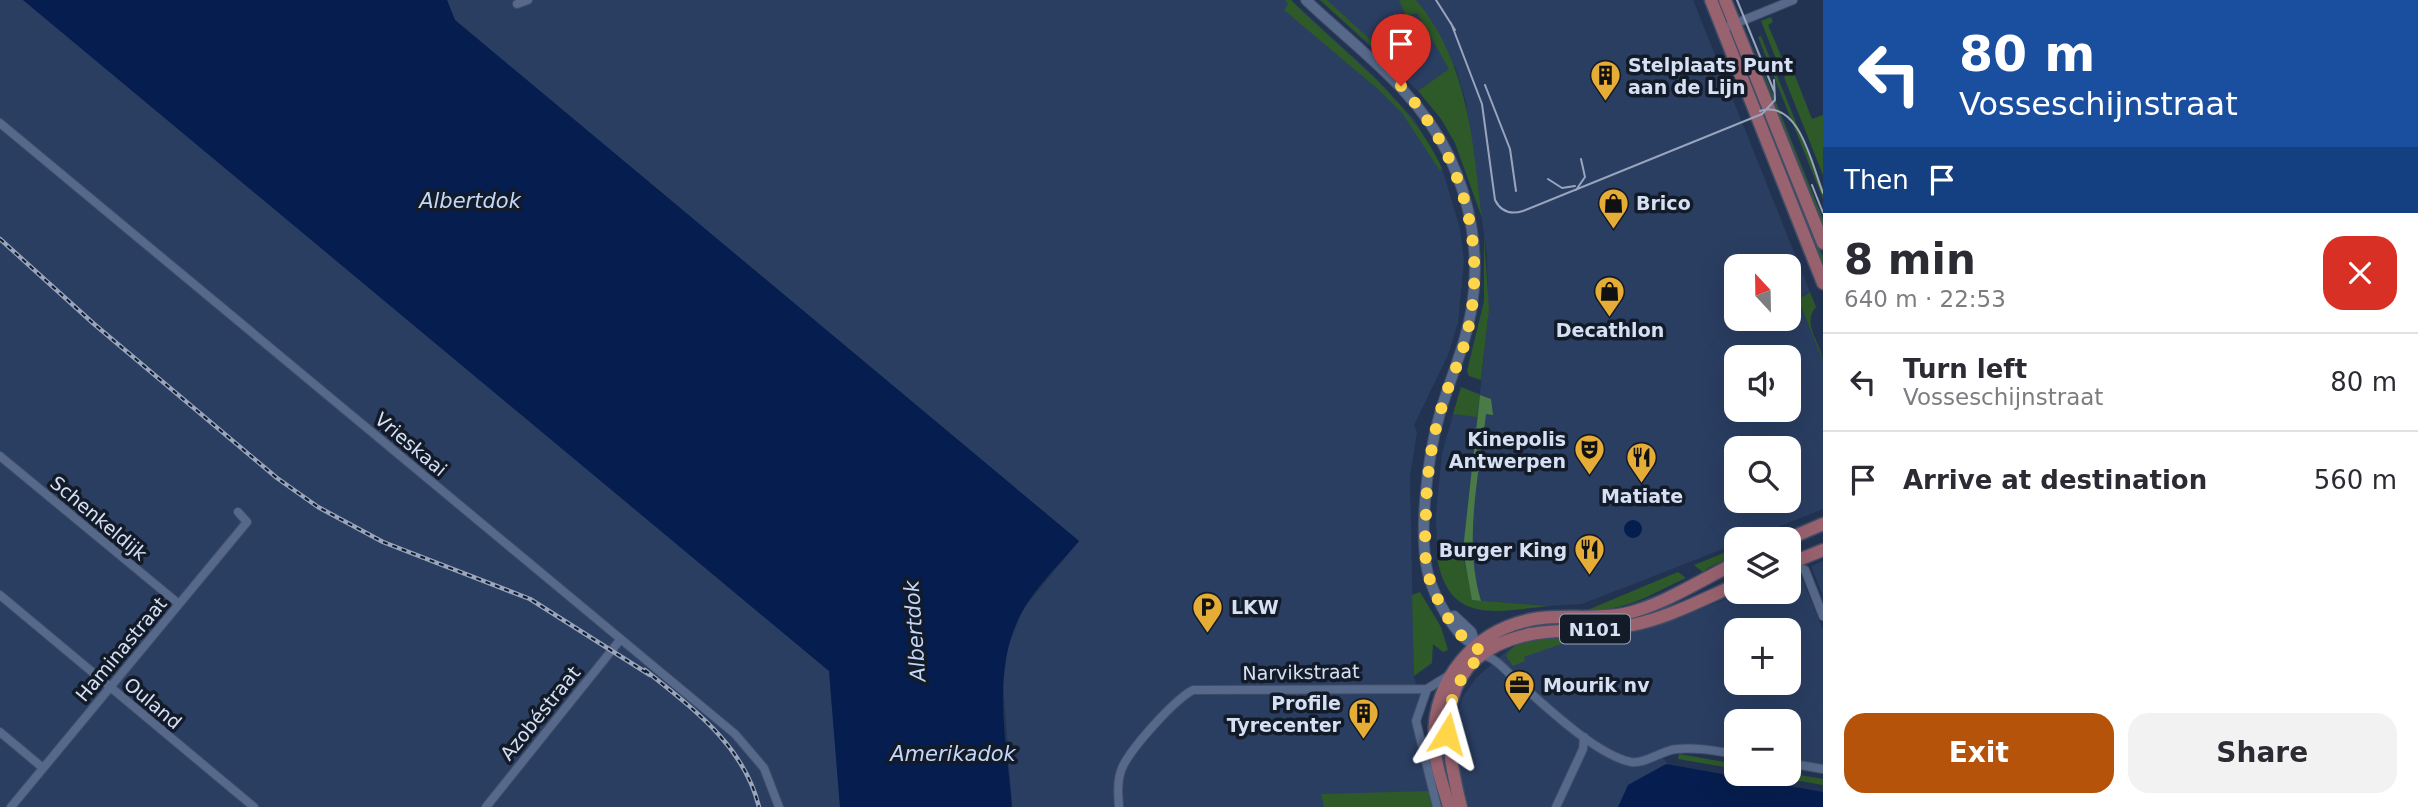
<!DOCTYPE html>
<meta charset="utf-8">
<style>
:root{--surface:#fff;--page:#f2f2f3;--text:#2b2b33;--muted:#7c7c81;--line:#e1e1e2;--accent:#b45309}
body{margin:0;font-family:"DejaVu Sans",sans-serif;background:var(--page);color:var(--text);height:100vh;display:flex;flex-direction:column;font-size:26px;white-space:nowrap}
*{box-sizing:border-box;margin:0}
p{font-size:23px;color:var(--muted)}
.icon{flex:none;width:38px;height:38px;fill:none;stroke:currentColor;stroke-width:2;stroke-linecap:round;stroke-linejoin:round}
.map{position:relative;flex:1;overflow:hidden}
.drawer{display:flex;flex-direction:column;background:var(--surface);width:595px}
.drawer>*{flex:none}
.top-card{background:#1a4fa0;color:#fff;overflow:hidden}
.needle{width:46px;rotate:338deg}
.controls{position:absolute;left:1724px;top:254px;display:grid;gap:14px}
.controls a{display:grid;place-items:center;width:77px;height:77px;border-radius:14px;background:var(--surface);box-shadow:0 7px 28px #0002;font-size:35px}
.pin{position:absolute;display:grid;place-items:center;width:60px;height:60px;color:#fff;margin:-72px -30px;border-radius:50% 50% 50% 0;rotate:-45deg;box-shadow:0 0 7px #0007}
.pin .icon{rotate:45deg}
.me{position:absolute;width:77px;margin:-38px;rotate:8deg;stroke-linejoin:round;filter:drop-shadow(0 0 5px #0008)}
.turn{display:flex;align-items:center;gap:24px;height:147px;padding:0 21px;font-size:32px}
.turn .icon{width:91px;height:91px;stroke-width:2.5}
.turn b{display:block;font-size:49px;line-height:60px}
.then{display:flex;align-items:center;height:66px;padding:0 21px;background:#0003;gap:14px;font-size:26px}
.round{display:grid;place-items:center;flex:none;width:74px;height:74px;border-radius:21px;background:var(--page)}
.head{display:flex;align-items:center;justify-content:space-between;height:119px;padding:0 21px}
h1{font-size:42px;font-weight:700;line-height:52px}
.button{display:flex;gap:14px;margin-top:auto;padding:14px 21px}
.button a{flex:1;height:80px;border-radius:21px;background:var(--accent);color:#fff;font-size:28px;font-weight:700;line-height:80px;text-align:center}
.button a+a{background:var(--page);color:var(--text)}
ul{padding:0;list-style:none}
li{display:flex;align-items:center;gap:21px;height:98px;padding:0 21px;border-top:2px solid var(--line)}
li div{flex:1}
li b{display:block;font-size:26px}
li em{font-style:normal}
main{display:flex;flex:1;min-height:0}
.map>svg:first-child{display:block}
.built{fill:#2a3e62;fill-rule:evenodd}
.green{fill:#2e5929}
.forest{fill:#4a7a45}
.water{fill:#061e4f}
.lines{fill:none;stroke-linecap:round;stroke-linejoin:round}
.minor-casing{stroke:#404d67;stroke-width:10}
.tertiary-casing{stroke:#404d67;stroke-width:12}
.primary-casing{stroke:#404d67;stroke-width:15}
.minor{stroke:#56698b;stroke-width:8}
.tertiary{stroke:#56698b;stroke-width:10}
.primary{stroke:#99626f;stroke-width:12}
.tram{stroke:#98a5bc;stroke-width:2}
.rail-casing{stroke:#98a5bc;stroke-width:4.5}
.rail{stroke:#131b29;stroke-width:2;stroke-dasharray:5;stroke-linecap:butt}
.route{stroke:#ffd54a;stroke-width:12;stroke-dasharray:0 21.6}
.labels{text-anchor:middle;dominant-baseline:central;stroke-width:7;stroke-linejoin:round;paint-order:stroke}
.shield{fill:#131b29;stroke:#9ba5b7;stroke-width:2}
.shield-label{font-size:18px;font-weight:bold;fill:#d5e0f4}
.poi-label{font-size:19px;font-weight:bold;fill:#d5e0f4;stroke:#131b29;text-anchor:start}
.street-label{font-size:19px;fill:#d5e0f4;stroke:#131b29}
.water-label{font-size:21px;font-style:italic;fill:#c4d7f8;stroke:#131b29}
</style>
<main>
<div class="map">
<svg width="1823" height="807" viewBox="0 0 1823 807">
<rect width="100%" height="100%" fill="#223352"/>
<path class="built" d="M0,0H23L829,671L840,807H0Z
M447,0H1291L1374,76L1414,119L1442,168L1460,229L1464,261L1458,322L1448,355L1414,425L1417,432L1410,476L1414,676L1417,688L1423,690L1414,726L1433,807H1012L1003,681L1008,647L1023,609L1079,541L455,20Z
M1320,0H1693L1810,292L1803,295L1800,304L1823,361V509L1748,539H1736V544L1582,604L1549,606L1472,600L1464,560L1437,557L1436,513L1442,453L1461,387L1480,394L1488,318L1487,256L1466,102L1455,66L1418,91ZM1736,266H1788V318H1736ZM1736,357H1788V410H1736ZM1736,448H1788V500H1736Z
M1823,561V596L1811,566Z
M1799,571L1823,630V766L1789,760L1788,721H1736V751L1684,744L1665,748L1647,758H1663L1669,765L1649,807H1469L1457,762L1456,719L1462,698L1476,678L1509,649L1530,641L1644,630L1745,592H1788L1789,575ZM1736,630H1788V682H1736Z"/>
<path class="green" d="M1285,0H1291C1345,55 1409,97 1442,168L1440,171L1402,113L1379,90L1284,10L1288,4Z
M1320,0H1327L1411,77L1409,80Z
M1399,0H1416C1468,62 1473,141 1482,218L1455,143L1441,119L1418,91L1449,69L1417,13L1406,16Z
M1771,17L1773,22L1768,25L1788,72L1782,74L1761,21Z
M1761,36L1823,189V199L1758,37Z
M1751,40L1823,219V234L1784,137L1783,126Z
M1737,45L1823,257V272L1733,48Z
M1794,73L1812,119L1823,115V175L1784,77Z
M1484,236L1489,309L1481,380L1469,376L1467,371L1484,301Z
M1810,292L1816,307C1801,324 1821,342 1823,361L1800,304L1795,306L1794,302Z
M1461,387L1480,395L1477,417L1453,414Z
M1736,548V555L1706,569L1704,573L1694,565Z
M1437,557L1464,560L1473,600L1549,606C1498,611 1448,626 1437,557Z
M1678,572L1686,578C1648,595 1631,610 1585,611Z
M1420,592L1441,627L1448,650L1443,652L1433,644L1432,663L1414,676L1412,595Z
M1569,638L1570,641L1524,657L1525,661L1513,666L1506,656C1515,636 1551,639 1569,638Z
M1679,754L1736,764V769L1678,759Z
M1788,773L1823,779V785L1759,774Z
M1429,791L1433,807H1324L1321,794Z"/>
<path class="forest" d="M1480,395L1491,399L1493,415L1486,414C1479,476 1463,541 1481,601L1472,600L1463,550Z"/>
<path class="water" d="M23,0H447L455,20L1079,541C1061,563 1036,586 1022,612C990,669 1007,744 1012,807H840L829,671Z
M1624 529a9 9 0 1 1 18 0a9 9 0 1 1-18 0Z
M1666,764L1823,792V807H1618L1628,785Z"/>
<g class="lines">
<defs>
<path id="minor" d="M517,4L528,0
M1722,29L1793,0
M0,123L735,734L764,768L779,807
M0,456L179,604
M1790,563L1805,570L1823,616
M0,595L254,807
M1484,655C1498,660 1505,670 1517,681C1543,704 1596,755 1631,762C1646,764 1662,750 1677,749C1697,747 1716,751 1736,754
M0,732L43,768
M1788,763L1823,769
M11,807L247,522L238,512
M486,807L620,640
M1119,807C1118,794 1117,780 1122,768C1131,748 1174,700 1193,690L1427,689
M1437,807L1416,721L1427,689L1448,676
M1556,807L1583,749L1584,737"/>
<path id="tertiary" d="M1306,0C1357,49 1418,90 1449,156C1471,202 1480,255 1472,306C1466,344 1451,376 1440,413C1428,454 1415,546 1432,586C1438,602 1450,623 1462,636C1467,641 1474,644 1479,649
M1454,616L1471,632L1476,646"/>
<path id="primary" d="M1711,0L1823,283
M1725,0L1823,243
M1788,539L1823,524
M1788,564L1823,550
M1449,807C1443,785 1434,762 1434,739C1434,679 1474,630 1534,619C1564,614 1595,620 1624,614C1664,605 1700,580 1736,563
M1461,807C1442,731 1433,654 1531,634C1564,628 1599,632 1632,625C1668,618 1703,599 1736,585"/>
</defs>
<use href="#minor" class="minor-casing"/>
<use href="#tertiary" class="tertiary-casing"/>
<use href="#primary" class="primary-casing"/>
<use href="#minor" class="minor"/>
<use href="#tertiary" class="tertiary"/>
<use href="#primary" class="primary"/>
<path class="tram" d="M1436,0L1455,30
M1737,0L1774,91
M1451,23L1482,104L1495,200C1501,212 1510,215 1523,211L1762,114L1775,100L1774,80
M1485,85L1510,149L1516,191
M1760,111C1800,99 1812,166 1823,193
M1548,179L1562,188L1575,186
M1812,185L1823,213
M1576,190L1585,177L1581,159"/>
<defs>
<path id="rail" d="M0,239L94,324L277,478L318,507L383,542L530,599L650,675
M645,670C692,708 744,745 759,807"/>
</defs>
<use href="#rail" class="rail-casing"/>
<use href="#rail" class="rail"/>
</g>
<g class="lines">
<path class="route" d="M1401,86C1466,159 1491,255 1463,349C1458,364 1451,379 1446,394C1433,431 1427,469 1426,509C1426,533 1422,559 1431,583C1437,600 1450,625 1463,637C1470,644 1477,648 1484,654C1458,673 1447,704 1447,734"/>
</g>
<defs>
<symbol id="building-pin" viewBox="-11 -11 22 30"><path d="M0 17L-7.5 6A9.5 9.5 0 1 1 7.5 6Z" fill="#e5ad35" stroke="#131b29"/><path d="M-4-6H4V6H1V3H-1V6H-4ZM-2.5-4.3h1.7v1.8h-1.7ZM.8-4.3h1.7v1.8H.8ZM-2.5-1h1.7V.8h-1.7ZM.8-1h1.7V.8H.8Z" fill="#111"/></symbol>
<symbol id="shop-pin" viewBox="-11 -11 22 30"><path d="M0 17L-7.5 6A9.5 9.5 0 1 1 7.5 6Z" fill="#e5ad35" stroke="#131b29"/><path d="M-5-2.5h2.3a2.7 3.5 0 0 1 5.4 0H5L5.5 6h-11ZM-1.5-2.5h3a1.5 2.3 0 0 0-3 0Z" fill="#111"/></symbol>
<symbol id="theatre-pin" viewBox="-11 -11 22 30"><path d="M0 17L-7.5 6A9.5 9.5 0 1 1 7.5 6Z" fill="#e5ad35" stroke="#131b29"/><path d="M-5-5.5Q0-4 5-5.5V0Q5 5 0 6Q-5 5-5 0ZM-3.3-2.5H-1v1.5H-3.3ZM1-2.5H3.3v1.5H1ZM-2.8 1Q0 5.5 2.8 1Z" fill="#111"/></symbol>
<symbol id="restaurant-pin" viewBox="-11 -11 22 30"><path d="M0 17L-7.5 6A9.5 9.5 0 1 1 7.5 6Z" fill="#e5ad35" stroke="#131b29"/><path d="M-5-6h1v4h1v-4h1v4h1v-4h1v5L-1.5 .5V6h-2V.5L-5-1ZM5-6V6H3V1.5H1.5Q1.5-4 5-6Z" fill="#111"/></symbol>
<symbol id="parking-pin" viewBox="-11 -11 22 30"><path d="M0 17L-7.5 6A9.5 9.5 0 1 1 7.5 6Z" fill="#e5ad35" stroke="#131b29"/><path d="M-3.5-5.5H1a3.5 3.5 0 0 1 0 7H-1V5.5H-3.5ZM-1-3.4V-.6H.8a1.4 1.4 0 0 0 0-2.8Z" fill="#111"/></symbol>
<symbol id="office-pin" viewBox="-11 -11 22 30"><path d="M0 17L-7.5 6A9.5 9.5 0 1 1 7.5 6Z" fill="#e5ad35" stroke="#131b29"/><path d="M-6-3h4V-5.5h4V-3h4V5H-6ZM-1-4.5V-3h2v-1.5ZM-6 0V1H6V0Z" fill="#111"/></symbol>
</defs>
<g fill-rule="evenodd">
<use href="#building-pin" x="1588" y="58" width="35" height="47"/>
<use href="#shop-pin" x="1596" y="186" width="35" height="47"/>
<use href="#shop-pin" x="1592" y="274" width="35" height="47"/>
<use href="#theatre-pin" x="1572" y="432" width="35" height="47"/>
<use href="#restaurant-pin" x="1624" y="440" width="35" height="47"/>
<use href="#restaurant-pin" x="1572" y="532" width="35" height="47"/>
<use href="#parking-pin" x="1190" y="590" width="35" height="47"/>
<use href="#office-pin" x="1502" y="668" width="35" height="47"/>
<use href="#building-pin" x="1346" y="696" width="35" height="47"/>
</g>
<g class="labels">
<rect class="shield" x="1560" y="614.5" width="70" height="29" rx="5"/>
<g class="shield-label">
<text x="1595" y="629">N101</text>
</g>
<g class="poi-label">
<text x="1628" y="65">Stelplaats Punt<tspan x="1628" dy="22">aan de Lijn</tspan></text>
<text x="1636" y="203">Brico</text>
<text x="1610" y="330" text-anchor="middle">Decathlon</text>
<text x="1566" y="439" text-anchor="end">Kinepolis<tspan x="1566" dy="22">Antwerpen</tspan></text>
<text x="1642" y="496" text-anchor="middle">Matiate</text>
<text x="1567" y="550" text-anchor="end">Burger King</text>
<text x="1231" y="607">LKW</text>
<text x="1543" y="685">Mourik nv</text>
<text x="1341" y="703" text-anchor="end">Profile<tspan x="1341" dy="22">Tyrecenter</tspan></text>
</g>
<g class="street-label">
<text transform="translate(411 444) rotate(40)">Vrieskaai</text>
<text transform="translate(99 518) rotate(40)">Schenkeldijk</text>
<text transform="translate(121 649) rotate(-50)">Haminastraat</text>
<text transform="translate(1301 672) rotate(-1)">Narvikstraat</text>
<text transform="translate(153 703) rotate(40)">Ouland</text>
<text transform="translate(540 713) rotate(-51)">Azobéstraat</text>
</g>
<g class="water-label">
<text x="470" y="201">Albertdok</text>
<text transform="translate(915 631) rotate(-94)">Albertdok</text>
<text x="953" y="754">Amerikadok</text>
</g>
</g>
</svg>
<div class="controls">
<a><svg class="needle" viewBox="-14 -14 28 28"><path d="M0-13l5 13h-10z" fill="#e53935"/><path d="M0 13l5-13h-10z" fill="#7c7c81"/></svg></a>
<a><svg class="icon" aria-label="sound" viewBox="0 0 24 24"><path d="M4 9h4l5-4v14l-5-4H4zM17 9q2 3 0 6"/></svg></a>
<a><svg class="icon" aria-label="search" viewBox="0 0 24 24"><circle cx="10" cy="10" r="6"/><path d="M15 15l6 6"/></svg></a>
<a><svg class="icon" aria-label="layers" viewBox="0 0 24 24"><path d="M12 4l9 5-9 5-9-5zM3 14l9 5 9-5"/></svg></a>
<a>+</a>
<a>−</a>
</div>
<div class="pin" style="left:1401px;top:86px;background:#d93025"><svg class="icon" aria-label="arrive" viewBox="0 0 24 24"><path d="M6 21V4h12l-3 4 3 4H6"/></svg></div>
<svg class="me" style="left:1447px;top:734px" viewBox="-20 -20 40 40"><path d="M0-17L14 15 0 8-14 15z" fill="#ffd54a" stroke="#fff" stroke-width="4"/></svg>
</div>
<section class="drawer">
<div class="top-card">
<div class="turn"><svg class="icon" aria-label="left" viewBox="0 0 24 24"><path d="M17 20v-9H6M10 6l-5 5 5 5"/></svg><div><b>80 m</b>Vosseschijnstraat</div></div>
<div class="then">Then<svg class="icon" aria-label="arrive" viewBox="0 0 24 24"><path d="M6 21V4h12l-3 4 3 4H6"/></svg></div>
</div>
<div class="head"><div><h1>8 min</h1><p>640 m · 22:53</p></div><a class="round" style="background:#d93025;color:#fff"><svg class="icon" aria-label="close" viewBox="0 0 24 24"><path d="M6 6l12 12M18 6L6 18"/></svg></a></div>
<ul>
<li><svg class="icon" aria-label="left" viewBox="0 0 24 24"><path d="M17 20v-9H6M10 6l-5 5 5 5"/></svg><div><b>Turn left</b><p>Vosseschijnstraat</p></div><em>80 m</em></li>
<li><svg class="icon" aria-label="arrive" viewBox="0 0 24 24"><path d="M6 21V4h12l-3 4 3 4H6"/></svg><div><b>Arrive at destination</b></div><em>560 m</em></li>
</ul>
<div class="button"><a>Exit</a><a>Share</a></div>
</section>
</main>
